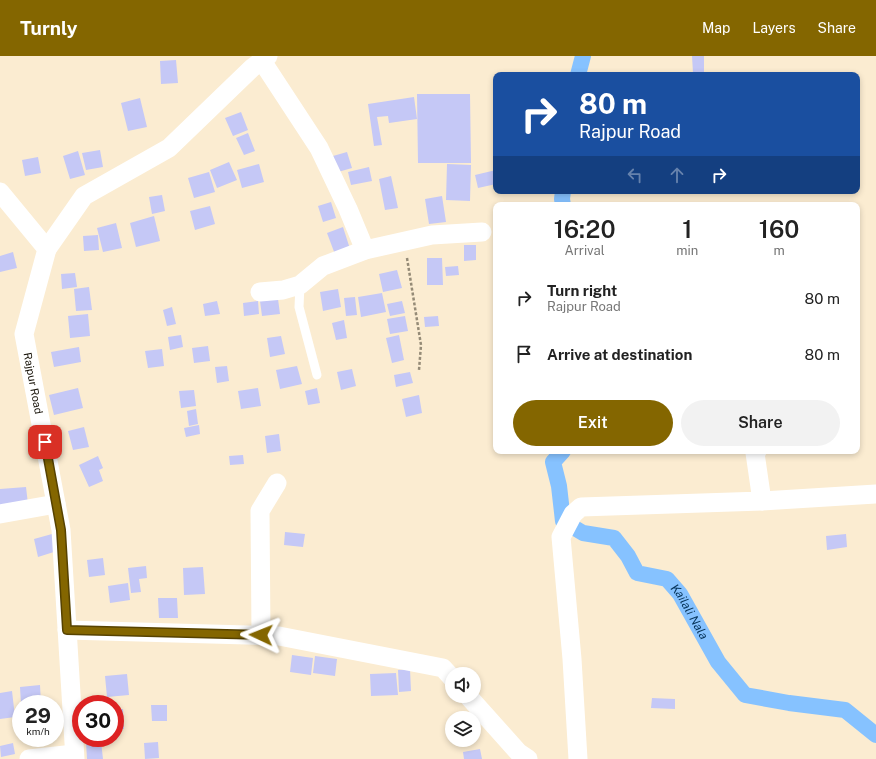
<!DOCTYPE html>
<style>
:root{--surface:#fff;--page:#f2f2f2;--text:#222;--muted:#767676;--accent:#846600}
body{margin:0;font-family:"Public Sans",sans-serif;background:var(--page);color:var(--text);height:100vh;display:flex;flex-direction:column;font-size:15px;white-space:nowrap}
*{box-sizing:border-box;margin:0}
p{font-size:13px;color:var(--muted)}
.icon{flex:none;width:22px;height:22px;fill:none;stroke:currentColor;stroke-width:2;stroke-linecap:round;stroke-linejoin:round}
.map{position:relative;flex:1;overflow:hidden}
.panel{position:absolute;left:493px;top:146px;width:367px;height:252px;display:flex;flex-direction:column;background:var(--surface);border-radius:8px;box-shadow:0 2px 6px #0003}
.panel>*{flex:none}
.banner{position:absolute;left:493px;top:16px;width:367px;height:122px;border-radius:8px;box-shadow:0 2px 6px #0003;background:#1a4fa0;color:#fff;overflow:hidden}
.controls{position:absolute;left:445px;top:611px;display:grid;gap:8px}
.controls a{display:grid;place-items:center;width:36px;height:36px;border-radius:50%;background:var(--surface);box-shadow:0 2px 6px #0003;font-size:20px}
.speed{position:absolute;left:12px;top:639px;display:flex;gap:8px;font-size:20px;font-weight:700;text-align:center}
.speed>*{display:grid;place-content:center;width:52px;height:52px;border-radius:50%;background:var(--surface);box-shadow:0 2px 6px #0003;line-height:1}
.speed small{font-size:10px;font-weight:400}
.speed .limit{border:6px solid #d22;background:#fff;color:#111}
.pin{position:absolute;display:grid;place-items:center;width:34px;height:34px;color:#fff;margin:-17px;border-radius:8px;box-shadow:0 2px 6px #0006}
.me{position:absolute;width:44px;margin:-22px;rotate:272deg;stroke-linejoin:round;filter:drop-shadow(0 0 3px #0008)}
.turn{display:flex;align-items:center;gap:14px;height:84px;padding:0 20px;font-size:18px}
.turn .icon{width:52px;height:52px;stroke-width:2.5}
.turn b{display:block;font-size:28px;line-height:34px}
.lanes{display:flex;align-items:center;height:38px;padding:0 20px;background:#0003;justify-content:center;gap:20px;direction:ltr}
.lanes .off{opacity:.35}
.eta{display:flex;justify-content:space-evenly;align-items:center;height:68px;text-align:center}
.eta b{font-size:24px;font-weight:600;line-height:28px}
.cta{display:flex;gap:8px;margin-top:auto;padding:8px 20px}
.cta a{flex:1;height:46px;border-radius:24px;background:var(--accent);color:#fff;font-size:16px;font-weight:600;line-height:46px;text-align:center}
.cta a+a{background:var(--page);color:var(--text)}
ul{padding:0;list-style:none}
li{display:flex;align-items:center;gap:12px;height:56px;padding:0 20px}
li div{flex:1}
li b{display:block;font-size:15px}
li em{font-style:normal}
header{display:flex;align-items:center;gap:24px;box-sizing:border-box;height:56px;padding:0 20px;background:var(--accent);color:#fff}
header strong{font-size:19px}
nav{display:flex;gap:22px;margin-inline-start:auto;font-size:14px}
.map>svg:first-child{display:block}
.lines{fill:none;stroke-linecap:round;stroke-linejoin:round}
.canal{stroke:#86c2ff;stroke-width:16}
.building{fill:#c5c8f6}
.path{stroke:#958b77;stroke-width:2.5;stroke-dasharray:3 2;stroke-linecap:butt}
.lane{stroke:#fff;stroke-width:9}
.street{stroke:#fff;stroke-width:19}
.route-casing{stroke:#564200;stroke-width:10}
.route{stroke:#846600;stroke-width:7}
.labels{text-anchor:middle;dominant-baseline:central;stroke-width:3;stroke-linejoin:round;paint-order:stroke}
.street-label{font-size:11px;fill:#171208;stroke:#fefbf5}
.water-label{font-size:12px;font-style:italic;fill:#063359;stroke:#fefbf5}
</style>
<header>
<strong>Turnly</strong>
<nav><a>Map</a><a>Layers</a><a>Share</a></nav>
</header>
<div class="map">
<svg width="876" height="703" viewBox="0 0 876 703">
<rect width="100%" height="100%" fill="#fbecd1"/>
<g class="lines">
<g class="canal">
<path d="M578,19L583,0"/>
<path d="M563,135L562,143L563,149"/>
<path id="s1" d="M563,395L553,406L559,430L563,465L583,477L614,482L628,500L637,517L667,523L680,538L718,606L745,639L789,647L845,654L876,679"/>
</g>
</g>
<path class="building" d="M692,0H704V16L693,17Z
M176,4L178,27L161,28L160,5Z
M417,38H470L471,107H418Z
M414,41L417,63L389,67L388,60L377,61L382,89L374,90L368,48Z
M140,42L147,71L128,75L121,47Z
M241,56L248,74L233,80L225,62Z
M248,77L255,95L244,99L236,82Z
M100,94L103,111L86,114L82,97Z
M78,95L85,119L70,123L63,100Z
M347,96L352,112L338,116L333,100Z
M38,101L41,117L25,120L22,104Z
M229,106L237,124L217,132L210,114Z
M259,108L264,126L242,132L237,114Z
M447,108L471,109L470,145L446,144Z
M369,111L372,125L351,129L348,116Z
M496,114V128L478,132L475,119Z
M209,116L215,136L194,142L188,122Z
M391,120L398,152L385,154L379,123Z
M162,139L165,155L152,158L149,141Z
M442,140L446,166L429,168L425,143Z
M331,146L336,162L323,166L318,150Z
M210,150L215,168L195,174L190,155Z
M154,160L160,185L136,191L130,167Z
M116,167L122,192L103,196L97,172Z
M343,171L351,196L336,201L327,177Z
M98,179L99,194L84,195L83,180Z
M464,189H476V204L464,205Z
M13,196L17,212L0,216V200Z
M427,202H442L443,229H427Z
M458,210L459,219L446,220L445,211Z
M397,214L402,232L383,236L379,218Z
M75,217L77,231L62,233L61,218Z
M89,231L92,254L76,255L74,233Z
M338,233L341,251L323,255L320,236Z
M382,237L386,256L361,261L358,241Z
M355,241L357,259L346,260L344,242Z
M278,243L280,258L262,260L260,245Z
M217,245L220,258L205,260L203,248Z
M258,245L259,258L244,260L243,247Z
M402,245L405,257L390,260L387,248Z
M172,251L176,268L167,270L163,254Z
M88,258L90,280L70,282L68,260Z
M405,260L408,275L390,278L387,263Z
M438,260L439,270L425,271L424,261Z
M344,264L347,282L336,284L332,267Z
M181,279L183,291L170,294L168,281Z
M399,279L404,304L392,307L386,282Z
M281,280L285,298L270,301L267,282Z
M208,290L210,305L194,307L192,292Z
M79,291L81,306L54,311L51,296Z
M162,293L164,310L148,312L145,295Z
M227,310L229,325L217,327L215,311Z
M297,310L302,328L280,333L276,314Z
M352,313L356,330L341,334L337,316Z
M410,316L413,327L396,331L394,319Z
M78,332L83,352L54,359L49,339Z
M258,332L261,350L241,353L238,335Z
M317,332L320,347L308,349L305,335Z
M194,334L196,350L181,352L179,335Z
M419,339L422,357L406,361L402,343Z
M196,353L198,368L189,370L187,355Z
M199,369L200,378L186,381L184,372Z
M84,371L89,391L73,394L68,375Z
M279,378L281,395L267,397L265,380Z
M243,399L244,408L230,409L229,400Z
M98,400L103,412L99,414L103,425L89,431L79,409Z
M26,431L28,448L0,450V433Z
M285,476L305,478L303,491L284,489Z
M52,478L57,495L38,501L34,483Z
M846,478L847,491L827,494L826,480Z
M103,502L105,519L89,521L87,504Z
M146,510L147,522L139,523L141,536L131,537L128,512Z
M203,511L205,538L184,539L183,512Z
M128,527L130,544L110,547L108,530Z
M158,542H177L178,562H159Z
M292,599L313,602L311,619L290,616Z
M315,600L337,603L335,620L313,617Z
M410,613L411,635L399,636L398,614Z
M396,617L398,639L371,640L370,618Z
M127,618L129,639L107,641L105,620Z
M40,629L41,648H21L20,631Z
M12,635L15,661L0,663V637Z
M652,642L675,643V653L651,652Z
M151,649H167V665H152Z
M115,653H123L124,673H115Z
M101,685L103,703H87L86,686Z
M158,686L159,702L145,703L144,687Z
M13,687L15,698L1,701L0,690Z
M480,693L482,703H464L463,696Z"/>
<g class="lines">
<path class="path" d="M407,202L421,289L419,314"/>
<path class="lane" d="M300,229L299,251L317,319"/>
<g class="street">
<path d="M262,5L319,92L348,153L365,194"/>
<path id="s2" d="M0,136L47,193L24,278L61,474L75,703"/>
<path d="M47,193L84,140L169,92L252,12L268,0"/>
<path d="M260,236L283,234L300,229L323,210L365,194L432,179L482,176"/>
<path d="M762,445L876,438"/>
<path d="M0,458L56,448"/>
<path d="M67,574L279,580L443,612L452,622"/>
<path d="M261,579L260,455L277,427"/>
<path d="M468,640L519,697L528,703"/>
<path d="M29,703L74,698"/>
<path d="M578,703L572,603L561,481L573,458L581,451L762,445L755,397L757,395"/>
</g>
</g>
<g class="lines">
<defs>
<path id="route" d="M45,386L61,474L67,574L261,579"/>
</defs>
<use href="#route" class="route-casing"/>
<use href="#route" class="route"/>
</g>
<g class="labels">
<g class="street-label">
<text stroke="none"><textPath href="#s2" startOffset="212">Rajpur Road</textPath></text>
</g>
<g class="water-label">
<text stroke="none"><textPath href="#s1" startOffset="242">Kailali Nala</textPath></text>
</g>
</g>
</svg>
<div class="controls">
<a><svg class="icon" aria-label="sound" viewBox="0 0 24 24"><path d="M4 9h4l5-4v14l-5-4H4zM17 9q2 3 0 6"/></svg></a>
<a><svg class="icon" aria-label="layers" viewBox="0 0 24 24"><path d="M12 4l9 5-9 5-9-5zM3 14l9 5 9-5"/></svg></a>
</div>
<div class="speed"><div>29<small>km/h</small></div><div class="limit">30</div></div>
<div class="pin" style="left:45px;top:386px;background:#d93025"><svg class="icon" aria-label="arrive" viewBox="0 0 24 24"><path d="M6 21V4h12l-3 4 3 4H6"/></svg></div>
<svg class="me" style="left:261px;top:579px" viewBox="-20 -20 40 40"><path d="M0-17L14 15 0 8-14 15z" fill="#846600" stroke="#fff" stroke-width="4"/></svg>
<div class="banner">
<div class="turn"><svg class="icon" aria-label="right" viewBox="0 0 24 24"><path d="M7 20v-9h11M14 6l5 5-5 5"/></svg><div><b>80 m</b>Rajpur Road</div></div>
<div class="lanes"><svg class="icon off" aria-label="left" viewBox="0 0 24 24"><path d="M17 20v-9H6M10 6l-5 5 5 5"/></svg><svg class="icon off" aria-label="ahead" viewBox="0 0 24 24"><path d="M12 20V5M6 11l6-6 6 6"/></svg><svg class="icon" aria-label="right" viewBox="0 0 24 24"><path d="M7 20v-9h11M14 6l5 5-5 5"/></svg></div>
</div>
<section class="panel">
<div class="eta">
<div><b>16:20</b><p>Arrival</p></div>
<div><b>1</b><p>min</p></div>
<div><b>160</b><p>m</p></div>
</div>
<ul>
<li><svg class="icon" aria-label="right" viewBox="0 0 24 24"><path d="M7 20v-9h11M14 6l5 5-5 5"/></svg><div><b>Turn right</b><p>Rajpur Road</p></div><em>80 m</em></li>
<li><svg class="icon" aria-label="arrive" viewBox="0 0 24 24"><path d="M6 21V4h12l-3 4 3 4H6"/></svg><div><b>Arrive at destination</b></div><em>80 m</em></li>
</ul>
<div class="cta"><a>Exit</a><a>Share</a></div>
</section>
</div>
